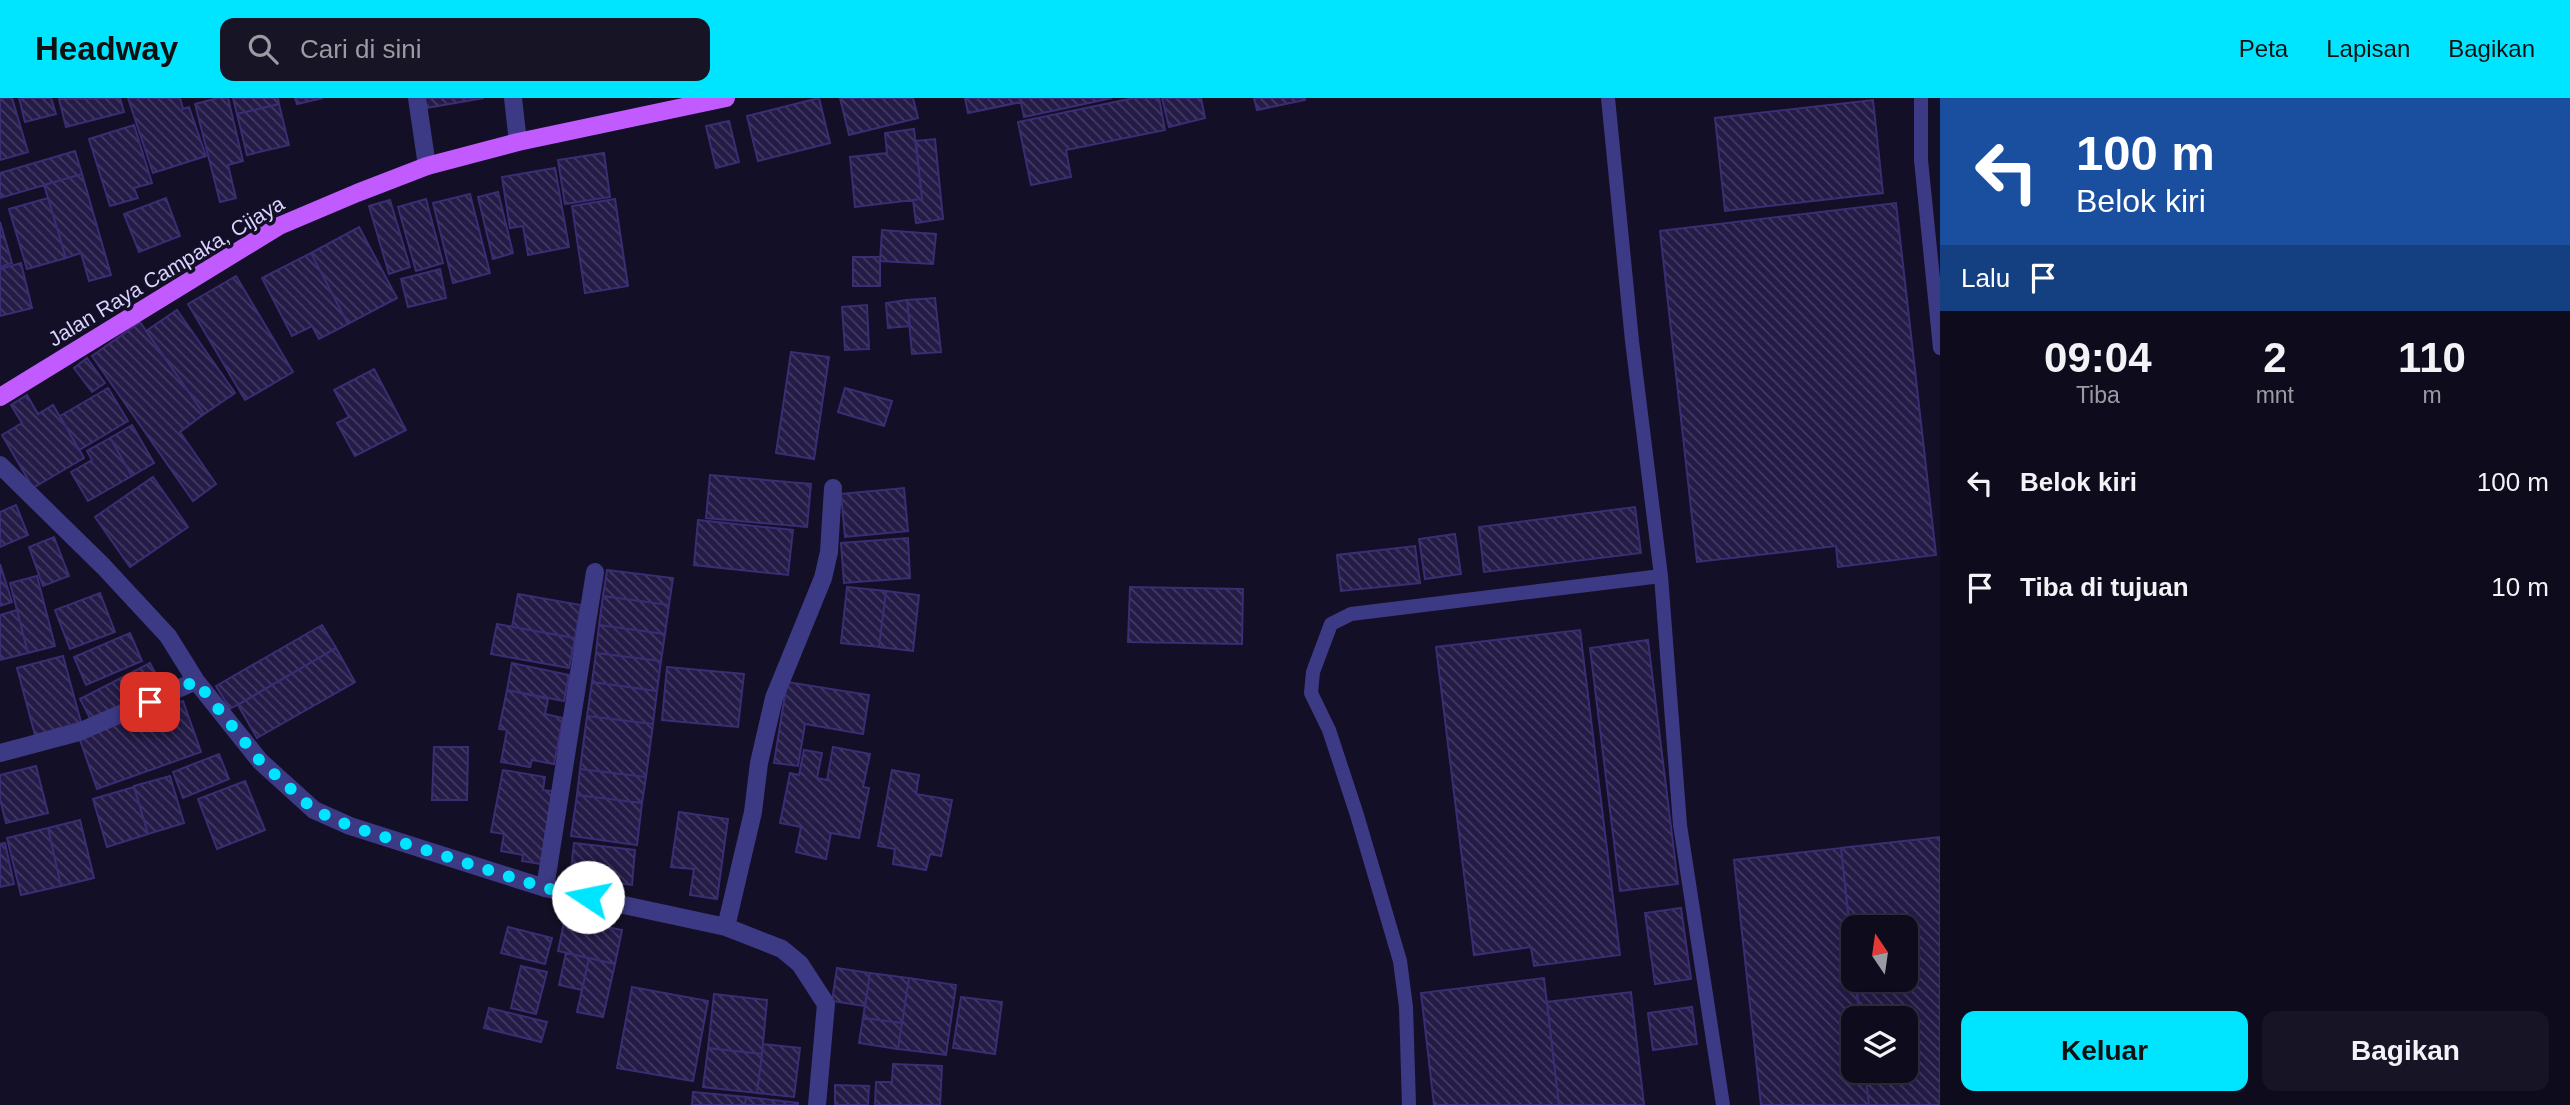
<!DOCTYPE html>
<html lang="id">
<style>
:root{--surface:#0e0b1c;--page:#171425;--text:#f1f3f6;--muted:#9b9ba3;--line:#2e2b3b;--accent:#00e5ff}
body{margin:0;font-family:Arial,sans-serif;background:var(--page);color:var(--text);height:100vh;display:flex;flex-direction:column;font-size:26px;white-space:nowrap}
*{box-sizing:border-box;margin:0}
p{font-size:23px;color:var(--muted)}
.icon{flex:none;width:38px;height:38px;fill:none;stroke:currentColor;stroke-width:2;stroke-linecap:round;stroke-linejoin:round}
.map{position:relative;flex:1;overflow:hidden}
.sheet{display:flex;flex-direction:column;background:var(--surface);width:630px}
.sheet>*{flex:none}
.guide{background:#1a4fa0;color:#fff;overflow:hidden}
.needle{width:46px;rotate:347deg}
.tools{position:absolute;left:1841px;top:817px;display:grid;gap:14px}
.tools a{display:grid;place-items:center;width:77px;height:77px;border-radius:14px;background:var(--surface);box-shadow:0 7px 28px #0002,0 0 0 2px var(--line);font-size:35px}
.pin{position:absolute;display:grid;place-items:center;width:60px;height:60px;color:#fff;margin:-30px;border-radius:14px;box-shadow:0 4px 10px #0006}
.me{position:absolute;width:77px;margin:-38px;rotate:281deg;stroke-linejoin:round;filter:drop-shadow(0 0 5px #0008)}
.turn{display:flex;align-items:center;gap:24px;height:147px;padding:0 21px;font-size:32px}
.turn .icon{width:91px;height:91px;stroke-width:2.5}
.turn b{display:block;font-size:49px;line-height:60px}
.then{display:flex;align-items:center;height:66px;padding:0 21px;background:#0003;gap:14px;font-size:26px}
.eta{display:flex;justify-content:space-evenly;align-items:center;height:119px;text-align:center}
.eta b{font-size:42px;font-weight:700;line-height:49px}
.cta{display:flex;gap:14px;margin-top:auto;padding:14px 21px}
.cta a{flex:1;height:80px;border-radius:14px;background:var(--accent);color:#111;font-size:28px;font-weight:700;line-height:80px;text-align:center}
.cta a+a{background:var(--page);color:var(--text)}
ul{padding:0;list-style:none}
li{display:flex;align-items:center;gap:21px;height:105px;padding:0 21px}
li div{flex:1}
li b{display:block;font-size:26px}
li em{font-style:normal}
header{display:flex;align-items:center;gap:42px;box-sizing:border-box;height:98px;padding:0 35px;background:var(--accent);color:#111}
header strong{font-size:33px}
nav{display:flex;gap:38px;margin-inline-start:auto;font-size:24px}
.search{width:490px;height:63px;background:var(--page);display:flex;align-items:center;gap:18px;box-sizing:border-box;padding:0 24px;border-radius:14px;color:var(--muted);font-size:26px}
main{display:flex;flex:1;min-height:0}
.map>svg:first-child{display:block}
.building{fill:url(#building-back-hatch);stroke:#3b2d73;stroke-width:2}
.lines{fill:none;stroke-linecap:round;stroke-linejoin:round}
.lane{stroke:#3d3a85;stroke-width:14}
.street{stroke:#3d3a85;stroke-width:18}
.primary{stroke:#c25bff;stroke-width:18}
.route{stroke:#00e5ff;stroke-width:12;stroke-dasharray:0 21.6}
.labels{text-anchor:middle;dominant-baseline:central;stroke-width:7;stroke-linejoin:round;paint-order:stroke}
.street-label{font-size:21px;fill:#d9d4ff;stroke:#130f26}
</style>
<header>
<strong>Headway</strong>
<div class="search"><svg class="icon" aria-label="search" viewBox="0 0 24 24"><circle cx="10" cy="10" r="6"/><path d="M15 15l6 6"/></svg>Cari di sini</div>
<nav><a>Peta</a><a>Lapisan</a><a>Bagikan</a></nav>
</header>
<main>
<div class="map">
<svg width="1940" height="1007" viewBox="0 0 1940 1007">
<defs>
<pattern id="building-back-hatch" width="6" height="6" patternUnits="userSpaceOnUse" patternTransform="scale(1.75)"><rect width="6" height="6" fill="#241b47"/><path d="M-1 5l2 2M0 0l6 6M5-1l2 2" fill="none" stroke="#433b63"/></pattern>
</defs>
<rect width="100%" height="100%" fill="#130f26"/>
<path class="building" d="M0,0H12L28,54L0,62Z
M19,0H51L56,16L25,24Z
M120,0L124,14L66,29L59,1Z
M128,0H180L183,11L189,9L206,58L153,75Z
M218,0H228L243,63L228,67L236,100L220,104L195,6Z
M233,0H278L279,6L237,16Z
M295,0H323L297,6Z
M424,0H484L426,10Z
M819,0L830,45L758,63L747,18Z
M840,0H913L918,20L849,37Z
M965,0H1020L1021,4L968,15Z
M1020,0H1112L1024,19Z
M1134,0H1159L1165,32L1066,52L1071,79L1031,87L1018,24Z
M1162,0H1201L1205,20L1169,29Z
M1254,0H1305V2L1257,12Z
M1873,2L1883,95L1725,113L1715,20Z
M279,6L289,47L247,57L237,16Z
M729,23L739,64L716,70L706,28Z
M134,27L152,85L134,90L138,100L110,108L89,41Z
M914,31L922,101L855,109L850,59L887,55L885,35Z
M935,41L943,121L916,125L913,102L922,101L916,43Z
M75,53L82,76L0,100V75Z
M604,55L610,99L565,106L558,62Z
M555,70L569,149L528,157L523,128L510,130L502,79Z
M82,76L111,177L89,183L81,155L66,160L44,87Z
M498,94L513,155L493,161L478,99Z
M470,96L490,175L453,185L433,105Z
M48,100L66,160L27,171L9,111Z
M166,100L180,138L139,154L124,116Z
M426,101L443,165L416,173L398,109Z
M615,101L628,188L585,195L572,108Z
M390,102L410,169L389,176L369,108Z
M1896,105L1936,457L1838,469L1836,448L1697,464L1660,133Z
M0,124L12,165L0,169Z
M359,129L397,200L348,226L311,155Z
M882,132L936,136L933,166L880,163Z
M311,155L348,226L319,241L312,228L292,238L262,180Z
M853,159H880V188H853Z
M21,165L32,210L0,218V171Z
M440,171L446,200L408,209L401,181Z
M236,178L293,274L245,302L188,206Z
M935,200L941,254L912,256L907,202Z
M907,202L910,228L888,230L886,205Z
M867,207L869,251L845,252L842,209Z
M177,212L235,295L204,316L146,233Z
M140,224L204,316L180,334L216,386L193,403L92,258Z
M791,254L829,259L814,361L776,355Z
M87,260L105,285L92,294L74,270Z
M374,271L406,332L355,358L337,325L349,319L334,292Z
M108,290L128,323L79,352L60,318Z
M845,290L892,303L884,328L838,314Z
M27,297L38,316L53,307L84,360L33,390L2,337L22,325L11,307Z
M132,327L154,365L132,378L110,340Z
M110,340L132,378L88,403L71,374L92,362L87,353Z
M710,377L811,386L807,429L706,420Z
M153,379L188,429L130,469L95,419Z
M904,390L908,433L845,439L841,396Z
M16,407L28,437L0,449V414Z
M1635,409L1641,455L1484,474L1479,429Z
M698,422L793,432L788,477L694,467Z
M1455,436L1461,476L1425,481L1419,441Z
M54,439L69,478L43,488L29,449Z
M908,440L910,480L844,485L841,445Z
M1415,448L1420,485L1341,493L1337,457Z
M0,466L12,504L0,508Z
M607,472L673,480L669,507L603,498Z
M37,478L55,548L28,555L10,485Z
M847,489L886,493L879,549L841,545Z
M1130,489L1243,491L1242,546L1128,544Z
M886,493L919,497L913,553L879,549Z
M100,495L115,534L70,551L55,512Z
M518,496L581,507L575,540L512,529Z
M603,498L669,507L665,536L599,527Z
M17,512L28,555L0,562V517Z
M497,526L575,540L569,570L491,556Z
M322,527L336,550L230,611L216,588Z
M599,527L665,536L661,563L596,555Z
M1580,532L1620,857L1534,868L1531,849L1474,857L1436,549Z
M130,535L142,563L86,587L74,559Z
M1648,542L1678,786L1620,793L1590,550Z
M336,550L355,584L257,640L238,607Z
M596,555L661,563L657,593L592,584Z
M63,558L81,624L35,637L17,570Z
M150,565L163,589L93,626L80,601Z
M512,565L569,577L564,603L507,592Z
M667,569L744,576L738,629L662,622Z
M592,584L657,593L653,626L587,618Z
M787,584L869,597L863,636L805,626L798,668L774,665Z
M507,592L548,601L545,616L563,620L554,666L532,662L530,669L501,664L507,632L499,631Z
M183,603L201,654L97,691L79,639Z
M587,618L653,626L646,679L580,671Z
M434,649H468L467,702H432Z
M833,649L870,656L863,689L869,690L859,740L831,735L826,761L796,754L801,729L780,725L790,675L799,677L804,652L822,655L817,680L827,682Z
M219,656L229,681L183,700L173,674Z
M36,668L48,715L6,725L0,701V677Z
M580,671L646,679L642,705L577,697Z
M503,672L545,679L543,692L559,694L547,767L522,763L523,757L501,753L504,736L491,734Z
M892,672L919,677L916,696L952,702L941,758L930,756L926,772L893,766L895,751L878,748Z
M170,678L184,725L148,736L134,688Z
M245,683L265,732L217,751L198,701Z
M134,689L148,736L107,749L93,701Z
M577,697L642,705L637,747L571,738Z
M679,714L728,721L717,801L690,797L694,771L671,769Z
M80,722L94,780L61,788L48,730Z
M48,730L61,788L21,797L7,740Z
M1940,739V1007H1869L1865,973H1906V920H1860L1855,882H1906V830H1853V863L1841,750Z
M5,745L14,786L0,789V746Z
M574,745L635,752L632,787L570,780Z
M1841,750L1860,920H1853V973H1865L1869,1007H1761L1734,762Z
M1681,810L1691,881L1655,886L1645,815Z
M565,820L622,832L615,866L558,853Z
M508,829L552,840L545,866L501,855Z
M566,855L589,860L582,892L559,887Z
M589,860L615,866L603,919L577,914Z
M521,868L547,874L536,916L511,910Z
M837,870L870,875L865,908L832,903Z
M870,875L909,880L902,925L863,920Z
M909,880L956,887L946,957L898,951Z
M1544,880L1559,1007H1434L1421,895Z
M632,889L708,903L693,983L617,970Z
M1631,894L1644,1007H1559L1547,904Z
M714,896L767,902L762,956L708,950Z
M961,899L1002,904L995,956L953,950Z
M1692,909L1697,946L1653,952L1648,915Z
M489,910L547,924L541,944L484,930Z
M863,920L902,925L898,951L859,945Z
M763,946L800,950L794,999L757,995Z
M708,950L762,956L757,995L703,989Z
M893,966L942,968L940,1007H875L876,984H892Z
M835,987L869,988L868,1007H835Z
M693,994L746,999L745,1007H692Z
M746,999L798,1005V1007H745Z"/>
<g class="lines">
<path class="lane" d="M1608,0L1632,243L1661,478L1680,727L1723,1007
M1921,0V62L1940,250
M1409,1007L1406,909L1400,863L1357,717L1329,632L1311,595L1313,574L1331,526L1351,516L1661,478"/>
<path class="street" d="M417,0L427,68
M513,0L518,44
M0,367L103,468L168,538L196,583L260,663L314,712L350,728L545,790L726,829L782,851L800,866L826,906L817,1007
M0,655L79,634L196,583
M545,790L595,474
M726,829L753,714L759,665L774,600L823,480L829,454L833,390"/>
<path class="primary" d="M0,299L279,128L357,95L427,68L518,44L726,0"/>
</g>
<g class="lines">
<path class="route" d="M150,604L196,583L260,663L314,712L350,728L545,790L588,799"/>
</g>
<g class="labels">
<g class="street-label">
<text transform="translate(166 173) rotate(-31)">Jalan Raya Campaka, Cijaya</text>
</g>
</g>
</svg>
<div class="tools">
<a><svg class="needle" viewBox="-14 -14 28 28"><path d="M0-13l5 13h-10z" fill="#e53935"/><path d="M0 13l5-13h-10z" fill="#9b9ba3"/></svg></a>
<a><svg class="icon" aria-label="layers" viewBox="0 0 24 24"><path d="M12 4l9 5-9 5-9-5zM3 14l9 5 9-5"/></svg></a>
</div>
<div class="pin" style="left:150px;top:604px;background:#d93025"><svg class="icon" aria-label="arrive" viewBox="0 0 24 24"><path d="M6 21V4h12l-3 4 3 4H6"/></svg></div>
<svg class="me" style="left:588px;top:799px" viewBox="-20 -20 40 40"><circle r="19" fill="#fff"/><path d="M0-13L10 11 0 6-10 11z" fill="#00e5ff"/></svg>
</div>
<section class="sheet">
<div class="guide">
<div class="turn"><svg class="icon" aria-label="left" viewBox="0 0 24 24"><path d="M17 20v-9H6M10 6l-5 5 5 5"/></svg><div><b>100 m</b>Belok kiri</div></div>
<div class="then">Lalu<svg class="icon" aria-label="arrive" viewBox="0 0 24 24"><path d="M6 21V4h12l-3 4 3 4H6"/></svg></div>
</div>
<div class="eta">
<div><b>09:04</b><p>Tiba</p></div>
<div><b>2</b><p>mnt</p></div>
<div><b>110</b><p>m</p></div>
</div>
<ul>
<li><svg class="icon" aria-label="left" viewBox="0 0 24 24"><path d="M17 20v-9H6M10 6l-5 5 5 5"/></svg><div><b>Belok kiri</b></div><em>100 m</em></li>
<li><svg class="icon" aria-label="arrive" viewBox="0 0 24 24"><path d="M6 21V4h12l-3 4 3 4H6"/></svg><div><b>Tiba di tujuan</b></div><em>10 m</em></li>
</ul>
<div class="cta"><a>Keluar</a><a>Bagikan</a></div>
</section>
</main>
